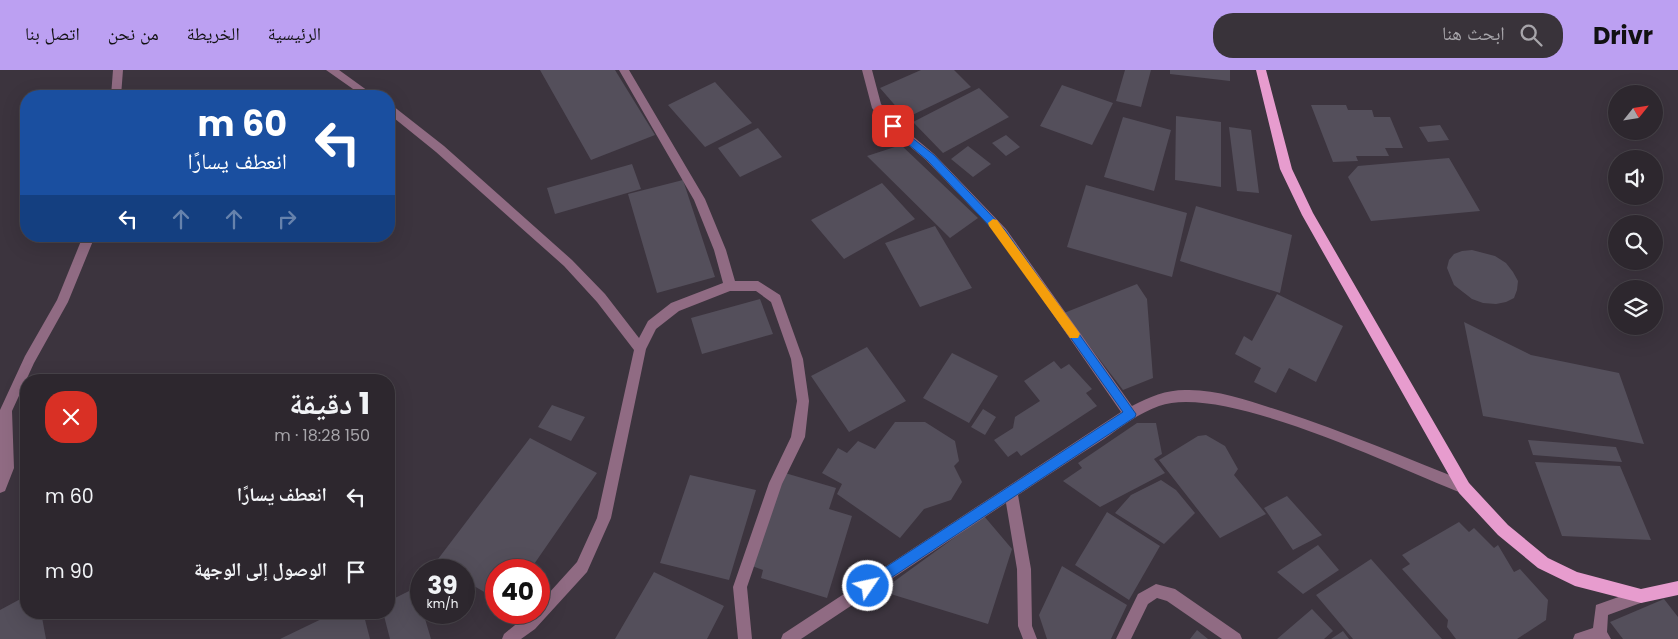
<!DOCTYPE html>
<html lang="ar">
<meta charset="utf-8">
<style>
:root{--surface:#2d272e;--page:#39333a;--text:#f1f3f6;--muted:#a7a5aa;--line:#48444a;--accent:#bca0f2}
body{margin:0;font-family:Poppins,"Noto Naskh Arabic",sans-serif;background:var(--page);color:var(--text);direction:rtl;height:100vh;display:flex;flex-direction:column;font-size:19px;white-space:nowrap}
*{box-sizing:border-box;margin:0}
p{font-size:16px;color:var(--muted)}
.icon{flex:none;width:28px;height:28px;fill:none;stroke:currentColor;stroke-width:2;stroke-linecap:round;stroke-linejoin:round}
.map{position:relative;flex:1;overflow:hidden;direction:ltr}
.side{position:absolute;left:20px;top:304px;width:375px;height:245px;display:flex;flex-direction:column;background:var(--surface);border-radius:20px;box-shadow:0 5px 20px #0002,0 0 0 1px var(--line);direction:rtl}
.side>*{flex:none}
.guide{position:absolute;left:20px;top:20px;width:375px;height:152px;border-radius:20px;box-shadow:0 5px 20px #0002,0 0 0 1px var(--line);direction:rtl;background:#1a4fa0;color:#fff;overflow:hidden}
.needle{width:32px;rotate:60deg}
.tools{position:absolute;left:1608px;top:15px;display:grid;gap:10px}
.tools a{display:grid;place-items:center;width:55px;height:55px;border-radius:50%;background:var(--surface);box-shadow:0 5px 20px #0002,0 0 0 1px var(--line);font-size:25px}
.speed{position:absolute;left:410px;top:489px;display:flex;gap:10px;font-size:25px;font-weight:700;text-align:center}
.speed>*{display:grid;place-content:center;width:65px;height:65px;border-radius:50%;background:var(--surface);box-shadow:0 5px 20px #0002,0 0 0 1px var(--line);line-height:1}
.speed small{font-size:12px;font-weight:400}
.speed .limit{border:8px solid #d22;background:#fff;color:#111}
.pin{position:absolute;display:grid;place-items:center;width:42px;height:42px;color:#fff;margin:-21px;border-radius:10px;box-shadow:0 2px 8px #0006}
.me{position:absolute;width:55px;margin:-28px;rotate:56deg;stroke-linejoin:round;filter:drop-shadow(0 0 4px #0008)}
.turn{display:flex;align-items:center;gap:18px;height:105px;padding:0 25px;font-size:22px}
.turn .icon{width:65px;height:65px;stroke-width:2.5}
.turn b{display:block;font-size:35px;line-height:42px}
.lanes{display:flex;align-items:center;height:48px;padding:0 25px;background:#0003;justify-content:center;gap:25px;direction:ltr}
.lanes .off{opacity:.35}
.round{display:grid;place-items:center;flex:none;width:52px;height:52px;border-radius:20px;background:var(--page)}
.head{display:flex;align-items:center;justify-content:space-between;height:85px;padding:0 25px}
h1{font-size:30px;font-weight:700;line-height:38px}
ul{padding:0;list-style:none}
li{display:flex;align-items:center;gap:15px;height:75px;padding:0 25px}
li div{flex:1}
li b{display:block;font-size:19px}
li em{font-style:normal}
header{display:flex;align-items:center;gap:30px;box-sizing:border-box;height:70px;padding:0 25px;background:var(--accent);color:#111}
header strong{font-size:24px}
nav{display:flex;gap:28px;margin-inline-start:auto;font-size:18px}
.search{width:350px;height:45px;background:var(--page);display:flex;align-items:center;gap:12px;box-sizing:border-box;padding:0 18px;border-radius:20px;color:var(--muted);font-size:19px}
.map>svg:first-child{display:block}
.building{fill:#544f5b}
.lines{fill:none;stroke-linecap:round;stroke-linejoin:round}
.minor{fill:#906b83;fill-rule:evenodd}
.major{fill:#e79cce;fill-rule:evenodd}
.route{fill:#1a73e8;stroke:#114b97}
.slow{fill:#f59e0b}
</style>
<header>
<strong>Drivr</strong>
<div class="search"><svg class="icon" aria-label="search" viewBox="0 0 24 24"><circle cx="10" cy="10" r="6"/><path d="M15 15l6 6"/></svg>ابحث هنا</div>
<nav><a>الرئيسية</a><a>الخريطة</a><a>من نحن</a><a>اتصل بنا</a></nav>
</header>
<div class="map">
<svg width="1678" height="569" viewBox="0 0 1678 569">
<rect width="100%" height="100%" fill="#3c343e"/>
<path class="building" d="M540,0H615L655,65L591,90Z
M921,0H954L971,17L906,48L880,18Z
M1125,0H1151L1141,37L1116,31Z
M1170,0H1230V11L1170,4Z
M715,12L752,53L705,77L668,35Z
M1062,15L1113,33L1092,75L1040,56Z
M979,18L1009,47L943,83L913,52Z
M1311,35H1346L1348,40H1372L1374,47H1390L1403,78H1385L1389,86H1356L1358,91L1333,92Z
M1176,46L1221,52V117L1175,110Z
M1123,47L1171,60L1154,121L1104,107Z
M1440,55L1449,70L1428,72L1419,57Z
M1229,57L1251,60L1259,123L1237,121Z
M758,58L782,87L740,107L718,78Z
M1006,65L1020,77L1006,86L992,73Z
M901,75L978,148L950,168L867,86Z
M968,76L991,94L973,107L951,89Z
M1449,88L1480,141L1371,151L1348,107L1358,96Z
M632,94L641,119L555,144L547,118Z
M683,110L715,207L657,223L628,124Z
M882,113L915,149L844,189L811,150Z
M1086,115L1187,143L1172,207L1067,177Z
M1196,136L1292,165L1280,223L1180,191Z
M935,156L972,218L920,237L885,173Z
M1472,180L1495,186L1506,193L1513,202L1518,211L1517,220L1514,228L1506,232L1496,234L1483,233L1472,229L1454,215L1447,198L1449,190L1454,184L1462,181Z
M1137,214L1147,229L1153,308L1123,320L1064,243Z
M1277,224L1343,256L1316,312L1289,298L1276,323L1254,312L1261,298L1235,284L1244,266L1252,271Z
M760,229L773,264L702,284L691,248Z
M1464,252L1531,285L1619,303L1644,374L1483,346Z
M867,277L906,331L849,362L811,306Z
M952,283L998,306L969,353L923,328Z
M1054,291L1061,299L1069,294L1092,319L1086,323L1097,336L1021,386L1017,381L1008,387L994,370L1013,358L1015,347L1040,331L1024,311Z
M552,335L585,347L571,371L538,357Z
M983,339L996,347L985,365L971,357Z
M895,352H925L955,371L959,391L954,396L962,412L951,430L924,439L900,468L837,424L842,414L822,403L838,378L847,383L858,371L875,379Z
M1137,353H1156L1162,384L1154,389L1165,403L1100,437L1063,411L1082,398L1078,393Z
M1206,365L1225,376L1238,399L1234,405L1266,444L1220,468L1159,390L1198,366Z
M530,368L597,403L530,500H496V529L464,510V500H446L435,493Z
M1528,370L1616,377L1622,392L1533,385Z
M1535,392L1620,396L1651,470L1562,466Z
M785,403L836,418L829,439L852,446L827,528L761,508L763,500L752,496Z
M690,405L756,420L729,510L660,493Z
M1161,410L1176,420L1195,443L1164,474L1115,443L1131,425Z
M1287,426L1322,465L1293,480L1264,438Z
M1107,442L1160,476L1129,530L1075,495Z
M984,446L1012,479L988,554L881,521Z
M1459,452L1469,462L1474,458L1494,478L1498,475L1514,502L1520,499L1548,530L1546,550L1517,569H1456L1447,557L1448,550L1402,499L1410,494L1402,485Z
M1318,475L1339,500L1303,524L1277,502Z
M1371,489L1442,569H1353L1316,525Z
M1062,496L1127,535L1111,569H1047L1039,545Z
M654,502L724,536L707,569H615Z
M415,518L421,542H423L431,569H390L383,542H389V531Z
M26,526V542H41L46,569H0V540Z
M1664,529L1678,547V569H1623L1610,552Z
M1312,539L1333,561L1324,569H1277Z
M336,542H363L370,569H280Z
M1197,560L1208,569H1190Z
M1343,561L1349,569H1331Z"/>
<g class="lines">
<path class="minor" d="M113,0H123L121,26H111Z
M326,0H339L375,26H363Z
M619,0H629L705,129L726,180L735,211H758L780,225L803,289L809,331L805,367L782,414L747,517L752,569H738L733,517L769,413L791,367L797,331L791,289L771,232L756,221H730L679,241L656,259L646,279L611,448L587,502L535,559L521,569H502L504,564L531,542H539V534L577,492L597,448L634,280L597,232L564,196L436,82L389,44V35L393,36L444,76L572,190L605,224L639,268L648,251L671,233L723,213L714,180L694,130Z
M862,0H872L881,34L897,53L934,84L1006,159L1132,336C1150,326 1169,319 1189,320C1221,320 1252,332 1281,341C1345,362 1407,388 1469,413L1471,418L1469,423L1464,424C1397,398 1224,313 1159,336C1139,343 1121,357 1104,369C1075,387 1047,406 1018,425L1031,499L1032,556L1037,569H1023L1018,556L1017,499L1006,433L801,569H781L783,564L1121,342L998,165L926,90L889,59L872,38Z
M83,166H95L68,232L34,293L12,341L14,398L5,421L0,423V340L25,286L57,230Z
M1156,514L1175,519L1240,564L1242,569H1222L1167,531L1157,528L1148,534L1131,569H1116L1138,524Z
M1641,519L1646,521L1648,526L1646,531L1608,545L1607,562L1611,569H1573L1575,564L1593,558L1596,535Z"/>
<path class="major" d="M1256,0H1266L1292,99L1313,143L1469,413L1508,455L1548,488L1577,502L1641,519L1678,511V525L1641,533L1575,516L1538,498L1498,465L1459,423L1302,145L1280,99Z"/>
</g>
<path class="route" d="M893,53L934,85L1005,160L1136,344L1135,347L868,523L863,521L861,516L863,512L1123,342L998,165L927,90L890,59V54Z"/>
<path class="slow" d="M993,149L997,150L1078,261L1080,264L1078,268H1070L989,156L988,153Z"/>
</svg>
<div class="tools">
<a><svg class="needle" viewBox="-14 -14 28 28"><path d="M0-13l5 13h-10z" fill="#e53935"/><path d="M0 13l5-13h-10z" fill="#a7a5aa"/></svg></a>
<a><svg class="icon" aria-label="sound" viewBox="0 0 24 24"><path d="M4 9h4l5-4v14l-5-4H4zM17 9q2 3 0 6"/></svg></a>
<a><svg class="icon" aria-label="search" viewBox="0 0 24 24"><circle cx="10" cy="10" r="6"/><path d="M15 15l6 6"/></svg></a>
<a><svg class="icon" aria-label="layers" viewBox="0 0 24 24"><path d="M12 4l9 5-9 5-9-5zM3 14l9 5 9-5"/></svg></a>
</div>
<div class="speed"><div>39<small>km/h</small></div><div class="limit">40</div></div>
<div class="pin" style="left:893px;top:56px;background:#d93025"><svg class="icon" aria-label="arrive" viewBox="0 0 24 24"><path d="M6 21V4h12l-3 4 3 4H6"/></svg></div>
<svg class="me" style="left:868px;top:516px" viewBox="-20 -20 40 40"><circle r="17" fill="#1a73e8" stroke="#fff" stroke-width="3"/><path d="M0-11L8 9 0 5-8 9z" fill="#fff"/></svg>
<div class="guide">
<div class="turn"><svg class="icon" aria-label="left" viewBox="0 0 24 24"><path d="M17 20v-9H6M10 6l-5 5 5 5"/></svg><div><b>60 m</b>انعطف يسارًا</div></div>
<div class="lanes"><svg class="icon" aria-label="left" viewBox="0 0 24 24"><path d="M17 20v-9H6M10 6l-5 5 5 5"/></svg><svg class="icon off" aria-label="ahead" viewBox="0 0 24 24"><path d="M12 20V5M6 11l6-6 6 6"/></svg><svg class="icon off" aria-label="ahead" viewBox="0 0 24 24"><path d="M12 20V5M6 11l6-6 6 6"/></svg><svg class="icon off" aria-label="right" viewBox="0 0 24 24"><path d="M7 20v-9h11M14 6l5 5-5 5"/></svg></div>
</div>
<section class="side">
<div class="head"><div><h1>1 دقيقة</h1><p>150 m · 18:28</p></div><a class="round" style="background:#d93025;color:#fff"><svg class="icon" aria-label="close" viewBox="0 0 24 24"><path d="M6 6l12 12M18 6L6 18"/></svg></a></div>
<ul>
<li><svg class="icon" aria-label="left" viewBox="0 0 24 24"><path d="M17 20v-9H6M10 6l-5 5 5 5"/></svg><div><b>انعطف يسارًا</b></div><em>60 m</em></li>
<li><svg class="icon" aria-label="arrive" viewBox="0 0 24 24"><path d="M6 21V4h12l-3 4 3 4H6"/></svg><div><b>الوصول إلى الوجهة</b></div><em>90 m</em></li>
</ul>
</section>
</div>
